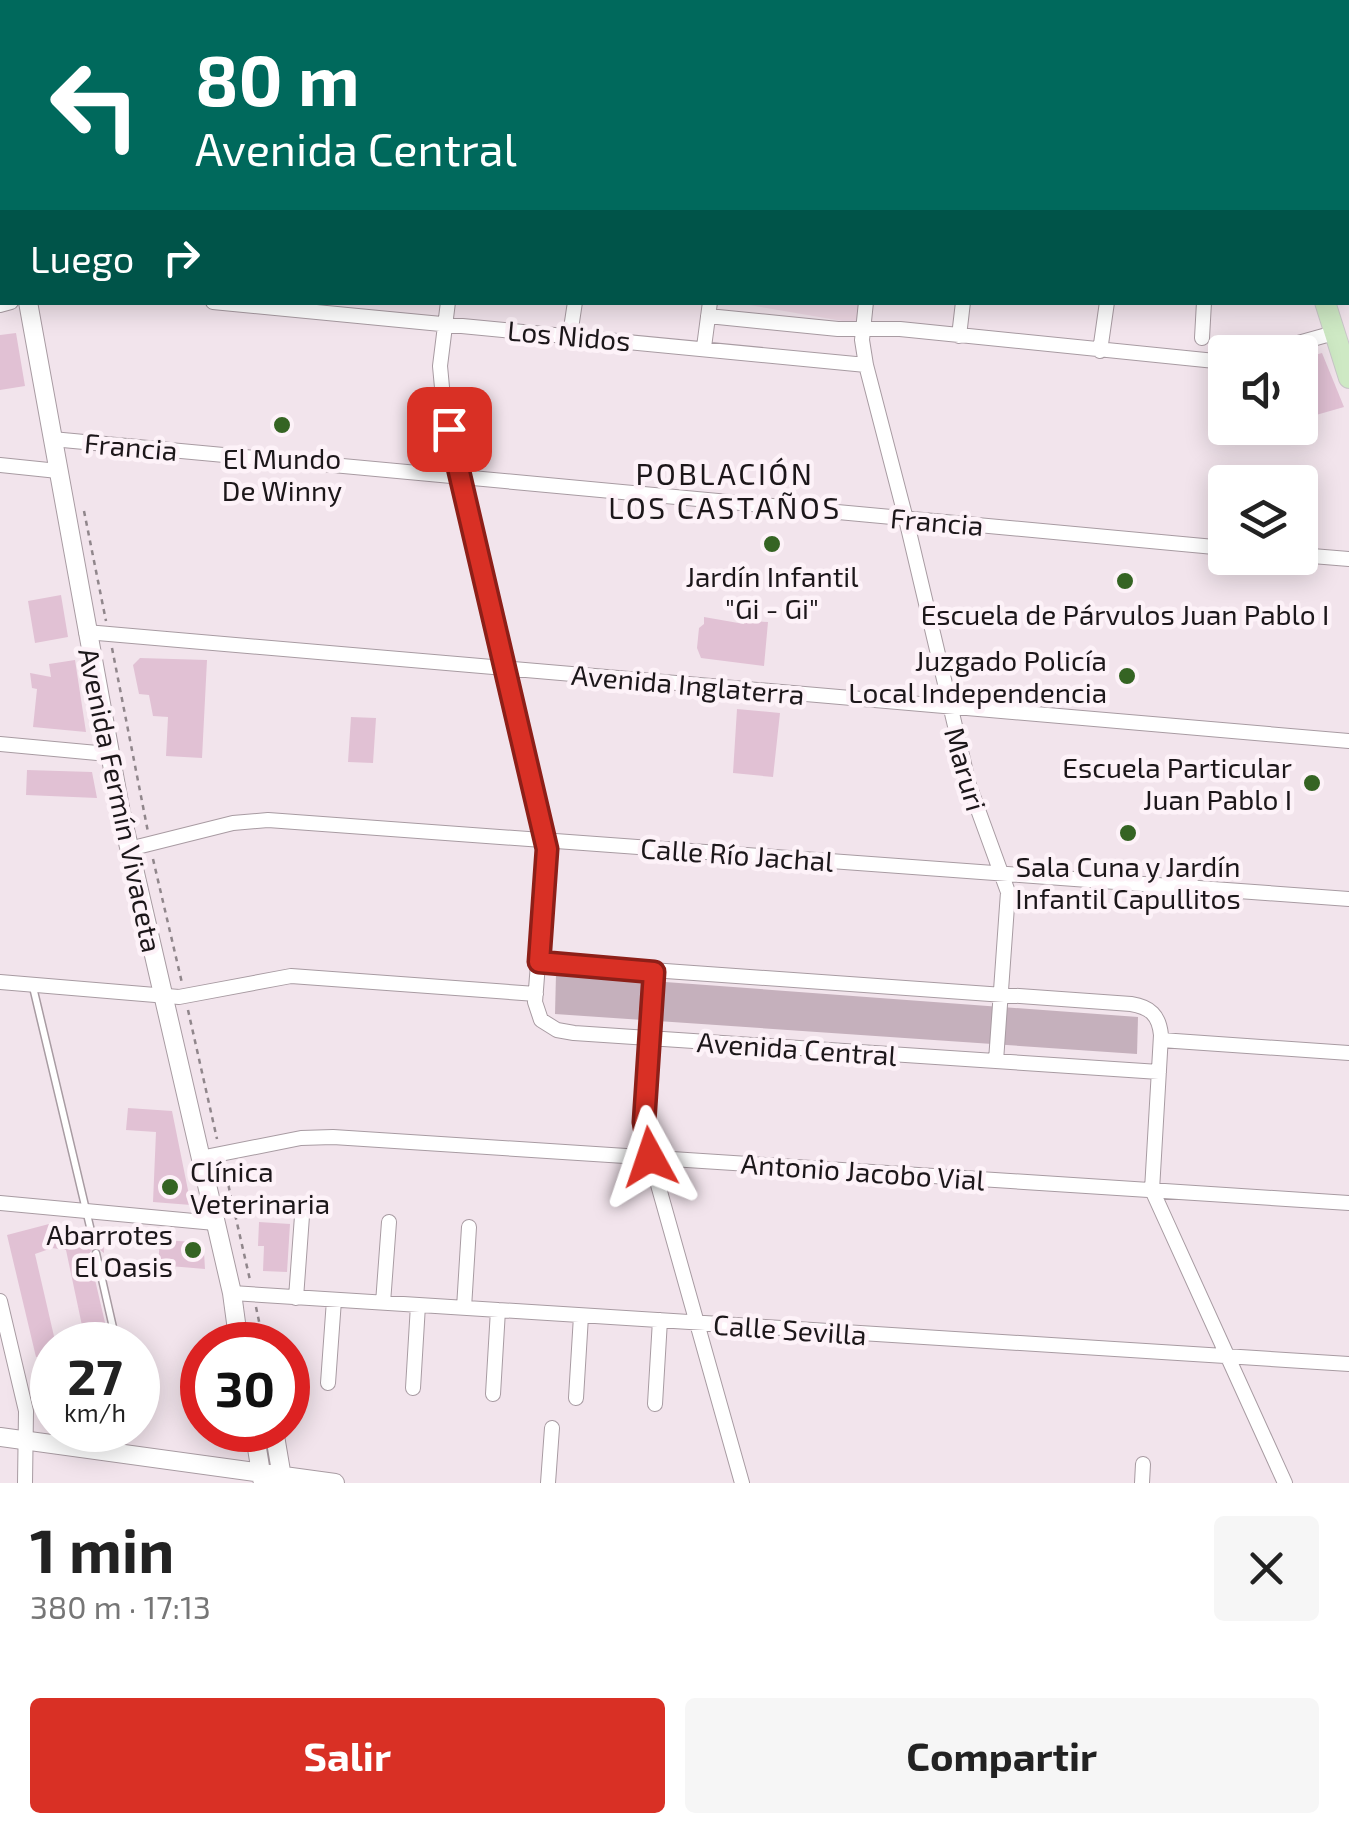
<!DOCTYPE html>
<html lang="es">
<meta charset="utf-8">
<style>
:root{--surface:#fff;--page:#f6f6f6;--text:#222;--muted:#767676;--accent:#d93025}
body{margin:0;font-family:"Exo 2",sans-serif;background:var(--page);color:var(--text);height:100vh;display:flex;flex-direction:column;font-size:38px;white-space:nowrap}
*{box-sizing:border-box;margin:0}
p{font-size:32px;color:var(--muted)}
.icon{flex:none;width:55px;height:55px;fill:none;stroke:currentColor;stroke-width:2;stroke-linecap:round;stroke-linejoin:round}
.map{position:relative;height:1483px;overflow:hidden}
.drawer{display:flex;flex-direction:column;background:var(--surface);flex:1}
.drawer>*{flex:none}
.top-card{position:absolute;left:0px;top:0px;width:1350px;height:305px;box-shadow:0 5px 25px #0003;background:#00695c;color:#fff;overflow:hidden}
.buttons{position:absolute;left:1208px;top:335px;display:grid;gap:20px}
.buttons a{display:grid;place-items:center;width:110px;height:110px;border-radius:10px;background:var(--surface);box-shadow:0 5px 25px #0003;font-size:50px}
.speed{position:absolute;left:30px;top:1322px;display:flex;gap:20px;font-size:50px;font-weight:700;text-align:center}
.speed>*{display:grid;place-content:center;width:130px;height:130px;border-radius:50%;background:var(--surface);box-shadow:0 5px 25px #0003;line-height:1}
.speed small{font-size:25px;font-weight:400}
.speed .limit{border:15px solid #d22;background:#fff;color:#111}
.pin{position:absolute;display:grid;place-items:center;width:85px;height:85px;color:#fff;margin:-42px;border-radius:20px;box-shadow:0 5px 15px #0006}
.me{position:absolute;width:110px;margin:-55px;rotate:355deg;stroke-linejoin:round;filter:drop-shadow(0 0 8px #0008)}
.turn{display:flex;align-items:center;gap:35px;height:210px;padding:0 30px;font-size:45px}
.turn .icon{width:130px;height:130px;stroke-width:2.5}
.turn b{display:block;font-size:70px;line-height:85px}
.then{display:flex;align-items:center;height:95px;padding:0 30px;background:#0003;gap:20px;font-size:38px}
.round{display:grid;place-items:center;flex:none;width:105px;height:105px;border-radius:10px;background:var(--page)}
.summary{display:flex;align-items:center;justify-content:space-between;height:170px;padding:0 30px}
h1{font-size:60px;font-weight:700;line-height:75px}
.cta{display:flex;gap:20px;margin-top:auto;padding:20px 30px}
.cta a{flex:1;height:115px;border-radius:10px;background:var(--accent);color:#fff;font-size:40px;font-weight:700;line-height:115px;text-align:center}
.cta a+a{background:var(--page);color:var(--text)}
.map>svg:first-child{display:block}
.built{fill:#ecd6e2}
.green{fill:#c5b0bc}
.building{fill:#e1c1d4}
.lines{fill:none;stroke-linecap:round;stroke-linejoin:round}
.lane-casing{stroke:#a89ba2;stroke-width:9}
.street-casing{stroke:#a89ba2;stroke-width:16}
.secondary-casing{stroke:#a89ba2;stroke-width:20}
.primary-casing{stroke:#c9c7c8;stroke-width:22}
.path{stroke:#90868b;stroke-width:2.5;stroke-dasharray:5 5;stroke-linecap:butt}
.lane{stroke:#fff;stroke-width:6}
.street{stroke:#fff;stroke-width:14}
.secondary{stroke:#fff;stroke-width:18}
.primary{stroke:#cee9c4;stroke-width:20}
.route-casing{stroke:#8d1f18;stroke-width:25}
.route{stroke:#d93025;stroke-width:18}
.poi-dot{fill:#356423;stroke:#fdf2f8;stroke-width:4}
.labels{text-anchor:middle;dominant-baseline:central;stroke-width:9;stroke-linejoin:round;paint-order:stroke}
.street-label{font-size:28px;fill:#1c171a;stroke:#fdf2f8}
.poi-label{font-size:28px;fill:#1c171a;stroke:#fdf2f8}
.neighbourhood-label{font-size:30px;letter-spacing:2.5px;fill:#1c171a;stroke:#fdf2f8}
</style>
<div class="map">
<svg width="1349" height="1483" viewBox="0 0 1349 1483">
<rect width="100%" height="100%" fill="#f2e4ec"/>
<path class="built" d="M732,302L863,303L860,324Z"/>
<path class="green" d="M556,974L1138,1017L1137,1054L555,1014Z"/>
<path class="building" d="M16,333L25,386L0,390V335Z
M1322,353L1344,407L1302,419L1300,359Z
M61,595L68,637L35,643L28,601Z
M704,617L744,624V621L768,622L764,666L701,658L697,648L699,628L704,624Z
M140,658L207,660L202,758L166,756L168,717L153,716L149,695L139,694L133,665Z
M75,660L86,732L33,727L37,689L32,688L30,673L51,677L49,664Z
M737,709L780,713L773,777L733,773Z
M351,717L376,718L373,763L348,762Z
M27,770L92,772L97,798L26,795Z
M128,1108L172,1111L191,1205L153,1202L156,1132L126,1130Z
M259,1222L290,1224L287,1272L263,1271L264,1246H258Z
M49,1224L84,1230L90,1238L98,1232L103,1233L104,1253L95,1246L89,1254L107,1331L84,1335L66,1250L52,1248L35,1254L56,1345H52V1357H36L7,1235Z
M160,1240L196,1242L204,1252L205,1269L158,1265Z"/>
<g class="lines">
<defs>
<path id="lane" d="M1293,0V2
M1348,252L1349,258
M33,987L91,1231
M96,1253L117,1345"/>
<path id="street" d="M137,2V0
M267,2L268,0
M378,2L379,0
M494,2V0
M622,2V0
M756,2V0
M1348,13H1349
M0,66L2,67
M213,302L866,365
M448,302L440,366L443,398L547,849L535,1002L541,1020L557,1030L574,1033L1159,1072
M866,302L862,340L866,365L906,519L969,785L1008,892L996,1061
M0,305L11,302
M708,316L838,329H900L1225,362
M570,335L575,302
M959,336L963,302
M1202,338L1204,302
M704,347L710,302
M1100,351L1107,302
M1266,352L1334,333
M52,439L1225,548
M0,465L58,471
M1300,555L1349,559
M86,632L1349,741
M0,744L108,754
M129,849L233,823L268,820L1349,899
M539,962L1131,1004C1150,1007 1159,1015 1161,1035L1152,1190L1285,1483
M654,971L646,1142L742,1483
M0,982L179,997L291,976L536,994
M1161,1040L1349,1053
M200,1158L301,1138L333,1137L1349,1203
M0,1203L215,1223
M232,1293L1349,1364
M296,1298L302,1216
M0,1301L26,1411L25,1483
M383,1303L389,1222
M464,1308L469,1227
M328,1383L334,1300
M413,1388L418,1305
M493,1394L498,1310
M576,1398L581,1316
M655,1404L660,1320
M548,1483L552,1428
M1142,1483L1143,1464"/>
<path id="secondary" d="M821,0L832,2
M0,190L2,199
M28,302L120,808L232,1293L239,1345
M254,1430L262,1479
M274,1430L283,1483
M0,1437L335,1483"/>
<path id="primary" d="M1269,0L1270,2
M1304,0L1305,2
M1348,184L1349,190
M1325,302L1349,378"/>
</defs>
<use href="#lane" class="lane-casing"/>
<use href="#street" class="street-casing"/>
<use href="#secondary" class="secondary-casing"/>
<use href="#primary" class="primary-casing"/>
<path class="path" d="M0,157L2,166
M84,511L106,621
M112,648L148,832
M153,859L182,983
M188,1010L217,1139
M224,1166L250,1280
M256,1307L264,1345"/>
<use href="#lane" class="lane"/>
<use href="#street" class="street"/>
<use href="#secondary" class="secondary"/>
<use href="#primary" class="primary"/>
</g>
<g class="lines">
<defs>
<path id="route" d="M449,429L547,849L539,962L654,972L644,1122L650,1157"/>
</defs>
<use href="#route" class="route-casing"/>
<use href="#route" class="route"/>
</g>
<g class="poi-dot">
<circle cx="282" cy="425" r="10"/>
<circle cx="772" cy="544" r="10"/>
<circle cx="1125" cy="581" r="10"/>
<circle cx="1127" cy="676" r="10"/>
<circle cx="1312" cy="783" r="10"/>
<circle cx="1128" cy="833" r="10"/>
<circle cx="170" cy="1187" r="10"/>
<circle cx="193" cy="1250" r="10"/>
</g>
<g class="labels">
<g class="street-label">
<text transform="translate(569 335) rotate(5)">Los Nidos</text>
<text transform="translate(131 446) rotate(5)">Francia</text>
<text transform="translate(937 521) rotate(5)">Francia</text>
<text transform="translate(688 684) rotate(5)">Avenida Inglaterra</text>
<text transform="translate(966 769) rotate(74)">Maruri</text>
<text transform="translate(121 800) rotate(78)">Avenida Fermín Vivaceta</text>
<text transform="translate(737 854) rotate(4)">Calle Río Jachal</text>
<text transform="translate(797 1048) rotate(4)">Avenida Central</text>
<text transform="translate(863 1171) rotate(4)">Antonio Jacobo Vial</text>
<text transform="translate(790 1329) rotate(4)">Calle Sevilla</text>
</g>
<g class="poi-label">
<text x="282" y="458">El Mundo<tspan x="282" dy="32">De Winny</tspan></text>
<text x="772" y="576">Jardín Infantil<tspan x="772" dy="32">"Gi - Gi"</tspan></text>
<text x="1125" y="614">Escuela de Párvulos Juan Pablo I</text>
<text x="1107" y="660" text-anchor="end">Juzgado Policía<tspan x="1107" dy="32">Local Independencia</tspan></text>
<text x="1292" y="767" text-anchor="end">Escuela Particular<tspan x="1292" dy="32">Juan Pablo I</tspan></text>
<text x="1128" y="866">Sala Cuna y Jardín<tspan x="1128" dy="32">Infantil Capullitos</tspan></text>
<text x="190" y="1171" text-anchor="start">Clínica<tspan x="190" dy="32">Veterinaria</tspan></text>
<text x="173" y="1234" text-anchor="end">Abarrotes<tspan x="173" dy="32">El Oasis</tspan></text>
</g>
<g class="neighbourhood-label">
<text x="725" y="473">POBLACIÓN<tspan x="725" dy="34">LOS CASTAÑOS</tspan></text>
</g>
</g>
</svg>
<div class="buttons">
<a><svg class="icon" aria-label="sound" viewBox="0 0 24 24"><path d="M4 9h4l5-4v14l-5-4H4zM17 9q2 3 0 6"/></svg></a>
<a><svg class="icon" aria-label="layers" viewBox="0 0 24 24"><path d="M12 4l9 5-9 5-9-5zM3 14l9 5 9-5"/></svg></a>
</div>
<div class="speed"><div>27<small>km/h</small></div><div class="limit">30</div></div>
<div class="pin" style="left:449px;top:429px;background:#d93025"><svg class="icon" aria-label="arrive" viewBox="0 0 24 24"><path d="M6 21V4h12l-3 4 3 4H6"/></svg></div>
<svg class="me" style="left:650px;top:1157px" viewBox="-20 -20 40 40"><path d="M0-17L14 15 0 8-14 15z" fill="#d93025" stroke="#fff" stroke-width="4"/></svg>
<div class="top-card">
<div class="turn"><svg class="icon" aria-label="left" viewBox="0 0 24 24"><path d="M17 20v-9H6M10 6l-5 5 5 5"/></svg><div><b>80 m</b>Avenida Central</div></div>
<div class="then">Luego<svg class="icon" aria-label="right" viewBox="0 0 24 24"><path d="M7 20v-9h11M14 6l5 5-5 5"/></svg></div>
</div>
</div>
<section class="drawer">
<div class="summary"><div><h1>1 min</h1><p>380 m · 17:13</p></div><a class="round"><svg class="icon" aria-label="close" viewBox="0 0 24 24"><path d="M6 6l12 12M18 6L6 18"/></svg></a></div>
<div class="cta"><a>Salir</a><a>Compartir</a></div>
</section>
